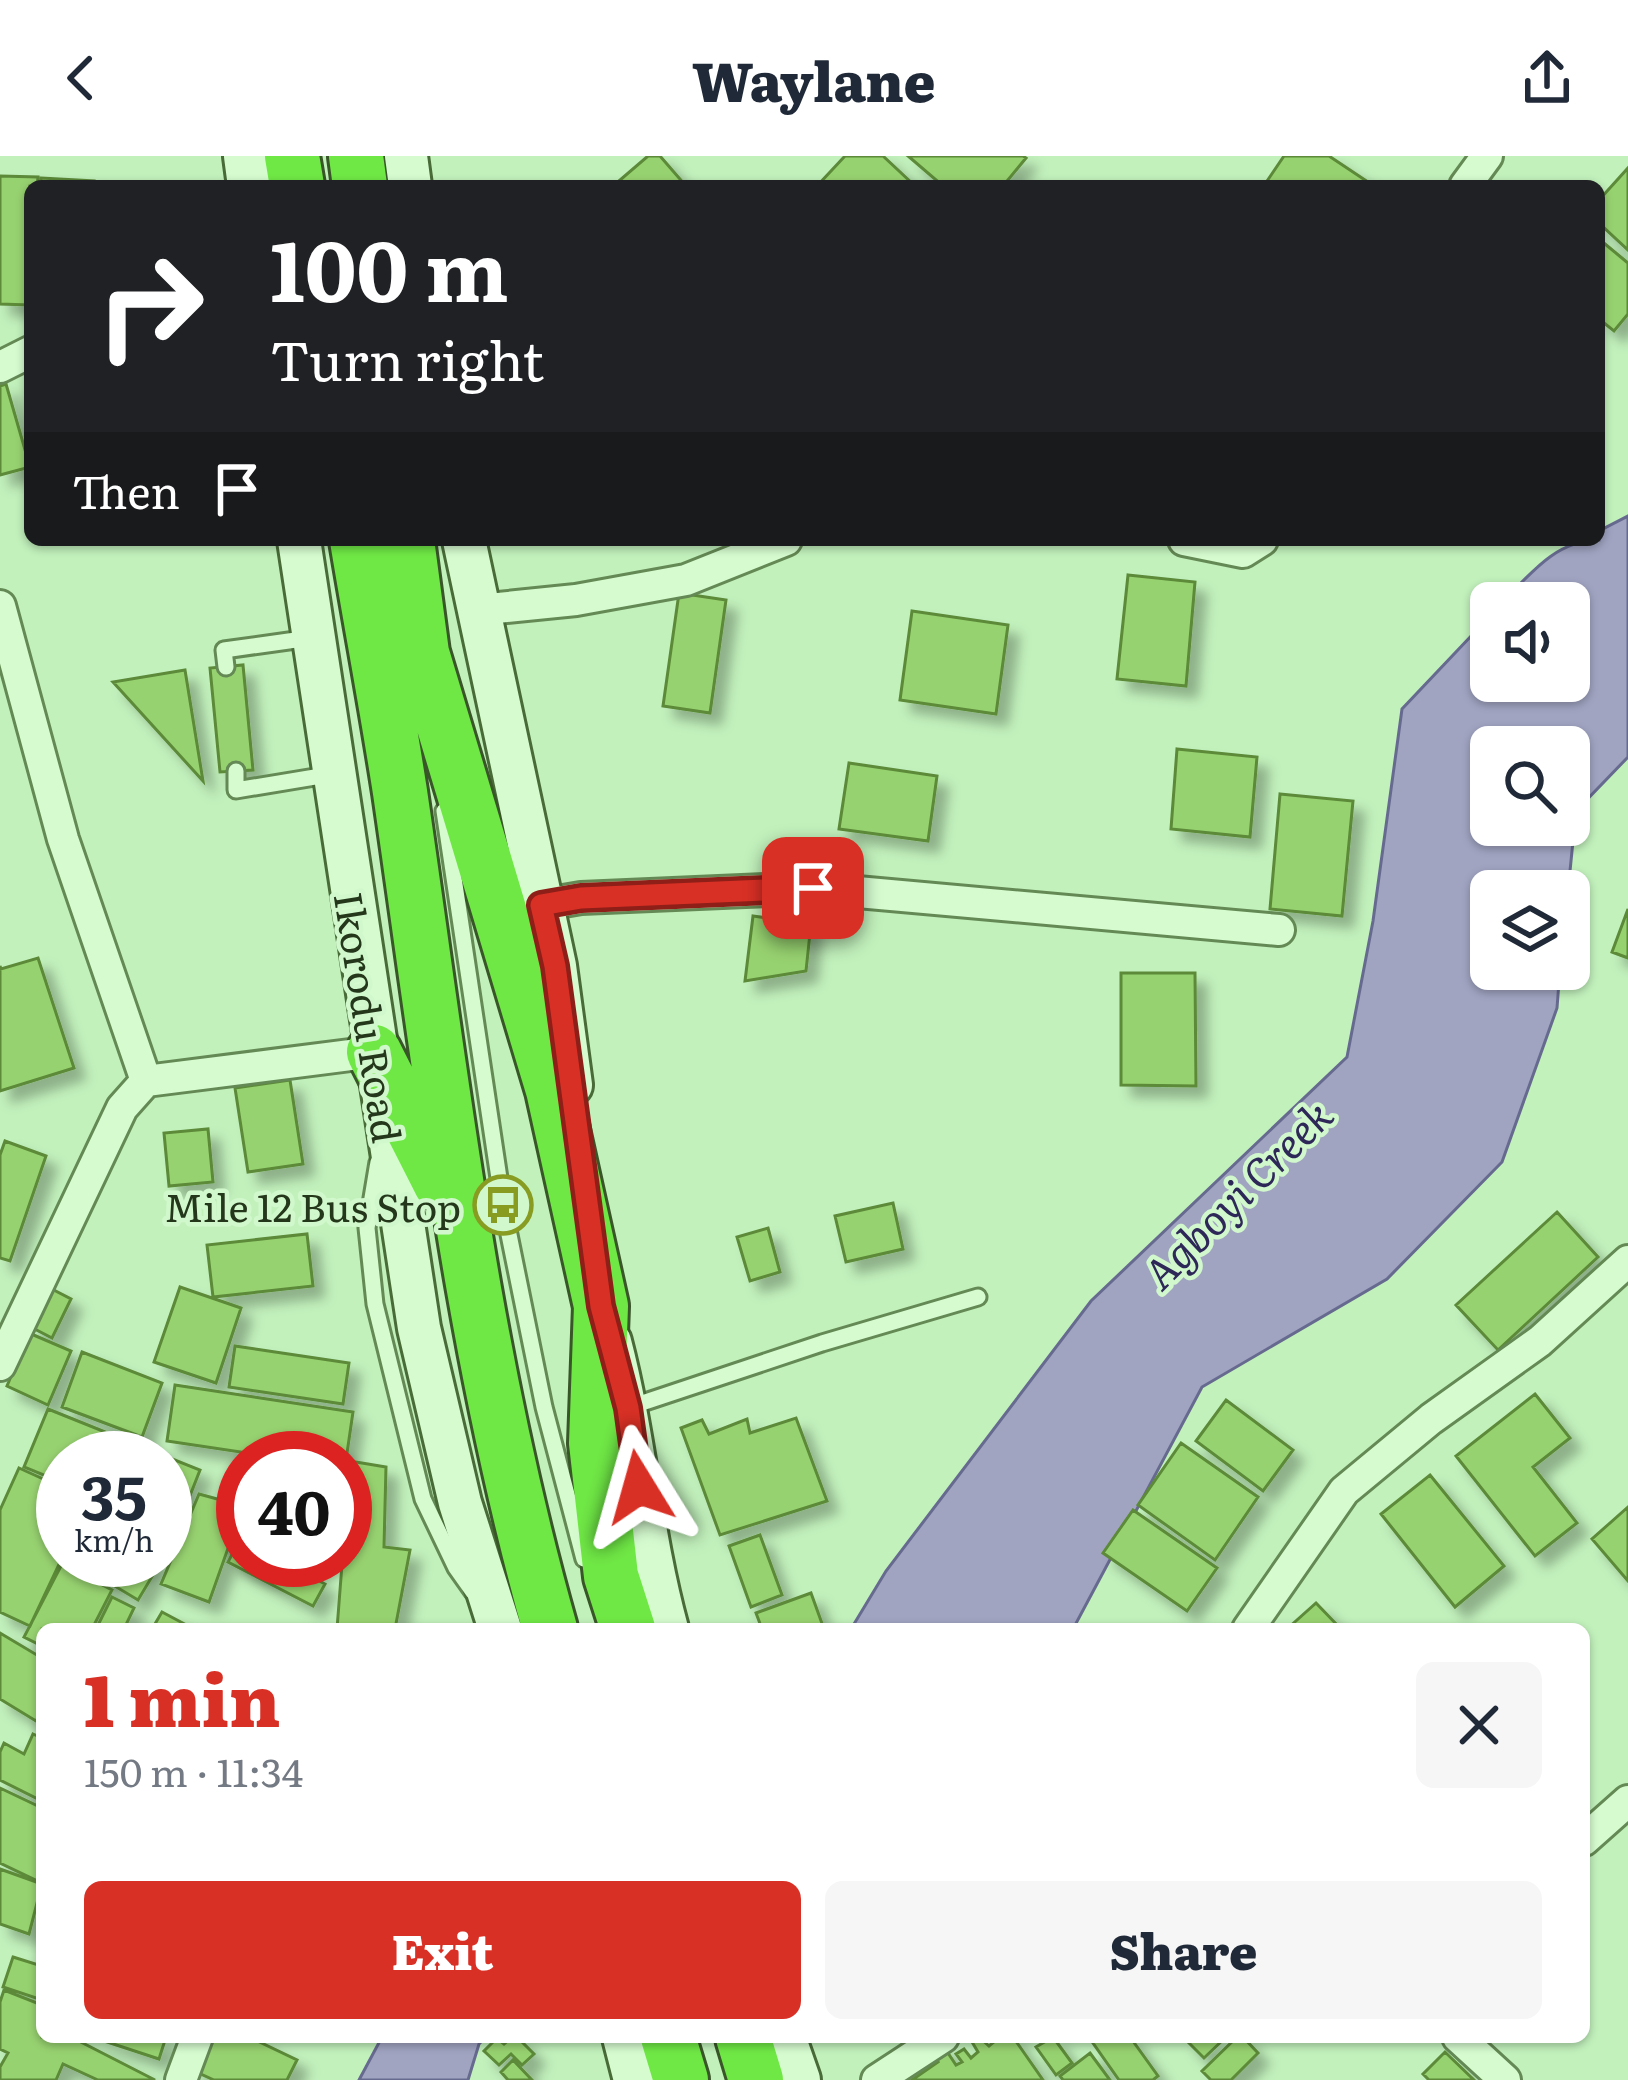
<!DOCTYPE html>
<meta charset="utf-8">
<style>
:root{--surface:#fff;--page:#f6f6f7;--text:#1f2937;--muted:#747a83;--accent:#d93025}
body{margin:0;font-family:Literata,serif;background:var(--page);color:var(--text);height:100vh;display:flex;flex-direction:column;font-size:45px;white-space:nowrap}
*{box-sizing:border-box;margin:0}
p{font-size:39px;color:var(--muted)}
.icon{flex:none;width:66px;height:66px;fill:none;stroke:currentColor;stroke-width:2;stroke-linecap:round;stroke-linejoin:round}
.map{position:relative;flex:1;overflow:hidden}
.side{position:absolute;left:36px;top:1467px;width:1554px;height:420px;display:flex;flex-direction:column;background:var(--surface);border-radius:18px;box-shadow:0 3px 9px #0004}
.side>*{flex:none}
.hud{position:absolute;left:24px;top:24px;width:1581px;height:366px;border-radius:18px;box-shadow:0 3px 9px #0004;background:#202124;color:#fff;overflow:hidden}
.fabs{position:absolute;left:1470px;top:426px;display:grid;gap:24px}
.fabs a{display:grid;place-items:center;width:120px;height:120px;border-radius:18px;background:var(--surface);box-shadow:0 3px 9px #0004;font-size:60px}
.speed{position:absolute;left:36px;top:1275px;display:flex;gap:24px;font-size:60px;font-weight:700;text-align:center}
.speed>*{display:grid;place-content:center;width:156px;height:156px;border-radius:50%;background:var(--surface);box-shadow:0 3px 9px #0004;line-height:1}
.speed small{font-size:30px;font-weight:400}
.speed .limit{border:18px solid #d22;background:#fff;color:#111}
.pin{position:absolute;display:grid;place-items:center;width:102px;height:102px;color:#fff;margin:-51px;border-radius:24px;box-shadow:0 6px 18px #0006}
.me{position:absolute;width:132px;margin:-66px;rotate:352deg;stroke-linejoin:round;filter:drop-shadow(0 0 9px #0008)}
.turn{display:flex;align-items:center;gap:42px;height:252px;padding:0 48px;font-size:54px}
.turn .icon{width:156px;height:156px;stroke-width:2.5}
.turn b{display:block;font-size:84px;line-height:102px}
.then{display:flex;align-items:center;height:114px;padding:0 48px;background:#0003;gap:24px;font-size:45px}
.round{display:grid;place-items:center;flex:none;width:126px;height:126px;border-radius:18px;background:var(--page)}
.summary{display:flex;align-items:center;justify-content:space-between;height:204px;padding:0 48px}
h1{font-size:72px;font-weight:800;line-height:90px;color:var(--accent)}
.button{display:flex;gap:24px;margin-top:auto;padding:24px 48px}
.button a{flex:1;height:138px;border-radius:18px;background:var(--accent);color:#fff;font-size:48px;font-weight:800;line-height:138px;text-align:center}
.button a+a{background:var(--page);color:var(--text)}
header{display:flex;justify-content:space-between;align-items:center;height:156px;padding:0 48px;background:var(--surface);font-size:54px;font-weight:800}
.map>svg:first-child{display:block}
.water{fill:#a0a4c1;stroke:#676a8f;stroke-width:3;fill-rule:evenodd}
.building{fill:#97d26f;stroke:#5b8a39;stroke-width:3;filter:url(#shadow)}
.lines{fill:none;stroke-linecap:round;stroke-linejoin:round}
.lane-casing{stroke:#648954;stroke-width:21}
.street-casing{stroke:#648954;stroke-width:36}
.secondary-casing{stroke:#486b38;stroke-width:48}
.highway-casing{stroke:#395629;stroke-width:60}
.lane{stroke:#d5fbcf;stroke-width:15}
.street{stroke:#d5fbcf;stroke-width:30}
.secondary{stroke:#d5fbcf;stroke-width:42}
.highway{stroke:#6fe845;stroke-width:54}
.route-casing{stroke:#8d1f18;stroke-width:30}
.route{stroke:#d93025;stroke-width:21}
.labels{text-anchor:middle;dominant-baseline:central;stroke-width:9;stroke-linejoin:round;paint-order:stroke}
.street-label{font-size:39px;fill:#24371a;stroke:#d1f8cc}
.poi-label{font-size:39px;fill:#24371a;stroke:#d1f8cc;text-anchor:end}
.water-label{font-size:42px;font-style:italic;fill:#2e2858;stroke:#d1f8cc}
</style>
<header><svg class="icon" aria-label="back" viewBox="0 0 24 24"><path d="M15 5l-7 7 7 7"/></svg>Waylane<svg class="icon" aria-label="share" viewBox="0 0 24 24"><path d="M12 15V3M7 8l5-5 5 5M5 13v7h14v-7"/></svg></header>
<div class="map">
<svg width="1628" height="1924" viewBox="0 0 1628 1924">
<defs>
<filter id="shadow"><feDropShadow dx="11" dy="11" stdDeviation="6" flood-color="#0004"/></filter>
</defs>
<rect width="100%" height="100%" fill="#c2f1bc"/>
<path class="water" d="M1628,360V601L1576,655L1568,735H1491V813H1560L1557,852L1502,1006L1387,1123L1202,1231L1073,1473H851L886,1415L1091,1145L1347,901L1373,765L1402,553L1491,459V525H1569V447H1502C1530,418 1556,384 1599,384V375ZM1491,591H1569V669H1491Z
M382,1881H486L479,1888L468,1924H359Z"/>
<path class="building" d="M648,0H660L686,30H613Z
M845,0H883L915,30H817Z
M908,0H1023L1026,2L1003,30H943Z
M1284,0H1329L1374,30H1268L1265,28Z
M1628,12V94L1599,67V44Z
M0,20L38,21L37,30H30V149L0,148Z
M41,22L94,25L93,30H40Z
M1599,83L1628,107V158L1614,175L1599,163Z
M6,228L30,311L0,319V230Z
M1128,419L1195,426L1186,530L1117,523Z
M679,437L726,444L710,557L663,550Z
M912,455L1008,469L996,558L900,544Z
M243,509L253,614L220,616L210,512Z
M185,514L203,625L113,526Z
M1177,593L1257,601L1250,681L1171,673Z
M849,607L937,620L928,685L839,673Z
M1280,638L1353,645L1342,760L1270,753Z
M1628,753V802L1612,796Z
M753,760L811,768L806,815L745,825Z
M38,802L74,912L0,935V810L1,813Z
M1121,817H1195L1196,930L1121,929Z
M290,924L303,1008L248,1016L235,932Z
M208,973L213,1026L169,1030L164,977Z
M5,985L46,1000L10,1105L0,1102V999Z
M893,1047L903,1093L846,1106L835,1060Z
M1557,1056L1598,1101L1498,1194L1456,1149Z
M768,1072L780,1116L750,1125L737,1081Z
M307,1078L313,1130L213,1141L207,1089Z
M48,1131L71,1143L52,1182L29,1170Z
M180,1131L241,1152L216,1227L154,1206Z
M29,1177L71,1195L48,1249L7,1230Z
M235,1190L349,1207L343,1248L229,1231Z
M82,1196L162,1227L142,1281L62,1251Z
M175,1229L353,1256L345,1311V1302H280L167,1285Z
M1535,1238L1570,1282L1533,1311L1577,1367L1535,1400L1456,1300Z
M1226,1244L1293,1294L1263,1335L1196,1285Z
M48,1253L200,1314L177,1373L165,1368V1302H63V1327L24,1311Z
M796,1262L827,1345L720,1379L681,1272L702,1264L709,1278L747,1263L750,1277Z
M1181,1287L1258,1341L1215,1404L1138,1349Z
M350,1305L386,1311L384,1391L410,1394L395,1473H337Z
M19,1312L63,1332V1400L30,1470L0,1456V1354Z
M1430,1319L1504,1410L1455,1451L1381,1358Z
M199,1338L243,1350L209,1446L161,1428Z
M1628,1351V1425L1592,1383Z
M1133,1354L1217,1412L1187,1455L1103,1397Z
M243,1377V1404H281L325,1428L313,1450L228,1406Z
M760,1379L782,1439L751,1451L729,1390Z
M80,1404H162L138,1444L78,1408Z
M62,1408L112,1434L92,1473H42V1490L24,1481Z
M811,1437L824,1473H762L756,1457Z
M112,1441L134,1452L124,1473H96Z
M1316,1447L1341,1473H1287Z
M162,1456L194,1473H152Z
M0,1477L42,1502V1555L36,1565L0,1543Z
M33,1578L42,1582V1645L0,1624V1596L4,1587L24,1598Z
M0,1632L42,1652V1727L0,1707Z
M0,1713L42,1728L29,1778L0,1768Z
M13,1801L42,1810V1844L3,1831Z
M4,1834L42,1849V1881H71L155,1924H98L63,1908L56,1924H0V1911L8,1897L0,1893V1846Z
M92,1881H166L159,1903Z
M208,1881H249L297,1904L287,1924H214L192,1914Z
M512,1881H517L534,1898L522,1909L511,1898L499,1909L484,1895L497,1882L504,1888Z
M979,1881L989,1890L995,1885L992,1881H1013L1043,1924H912L938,1906L930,1896L942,1888L956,1909L962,1906L956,1898L964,1893L971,1902L978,1896L972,1886Z
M1053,1881L1072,1907L1056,1919L1036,1891Z
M1101,1881H1130L1158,1920L1153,1924H1119L1093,1887Z
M1183,1881H1226L1204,1902Z
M1237,1881H1243L1258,1897L1231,1924H1211L1202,1915Z
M1445,1896L1474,1924H1429L1423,1918Z
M1090,1897L1110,1924H1063L1060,1920Z
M513,1904L532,1924H508L501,1916Z"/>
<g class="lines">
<defs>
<path id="lane" d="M226,511L224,494L310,482
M236,615V634L333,618
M444,655L503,1049L544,1251L584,1403
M378,1006L367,1072L375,1148L423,1343L456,1412L473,1436
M630,1251L822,1187L978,1141"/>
<path id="street" d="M1465,30L1487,0
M0,211L30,196
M1184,384L1243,396L1262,384
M0,450L63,683L146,925
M478,454L576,444L686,424L786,384
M540,749L581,742L813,732L1279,774
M0,1209L122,952L146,925L374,896
M1248,1473L1344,1335L1431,1263L1540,1185L1628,1105
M1584,1684L1628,1645
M1458,1881L1505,1924
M181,1924L197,1881
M877,1924L943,1881"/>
<path id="secondary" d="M245,0L249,30
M406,0L410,30
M299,384L419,1172L460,1347L500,1473
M464,384L555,810L571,929
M610,1186C635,1281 641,1379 667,1473
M624,1881L635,1924
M784,1881L799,1924"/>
<path id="highway" d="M292,0L297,30
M356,0L360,30
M357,384C371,468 387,552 400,636C441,917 472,1199 550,1473
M407,384L422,497L553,934L601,1150L596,1287L611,1420L628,1473
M374,896L441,1028
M668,1881L681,1924
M743,1881L756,1924"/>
</defs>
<use href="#lane" class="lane-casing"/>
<use href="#street" class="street-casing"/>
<use href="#secondary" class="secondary-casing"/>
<use href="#highway" class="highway-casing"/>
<use href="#lane" class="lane"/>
<use href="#street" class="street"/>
<use href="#secondary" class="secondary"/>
<use href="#highway" class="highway"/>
</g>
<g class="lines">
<defs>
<path id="route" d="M639,1331L628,1252L601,1150L555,810L541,749L581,742L813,732"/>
</defs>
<use href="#route" class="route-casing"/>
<use href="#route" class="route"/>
</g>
<defs>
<symbol id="bus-ring" viewBox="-11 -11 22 22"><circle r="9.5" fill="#d1f8cc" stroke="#879c21" stroke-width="1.5"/><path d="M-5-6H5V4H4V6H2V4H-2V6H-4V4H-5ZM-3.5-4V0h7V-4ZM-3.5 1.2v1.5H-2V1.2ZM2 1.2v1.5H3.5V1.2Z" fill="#879c21"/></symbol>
</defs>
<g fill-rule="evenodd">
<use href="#bus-ring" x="470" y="1016" width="66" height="66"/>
</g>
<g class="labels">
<g class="street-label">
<text transform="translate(370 861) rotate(81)">Ikorodu Road</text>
</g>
<g class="poi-label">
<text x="461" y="1049">Mile 12 Bus Stop</text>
</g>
<g class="water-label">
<text transform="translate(1236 1037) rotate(-45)">Agboyi Creek</text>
</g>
</g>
</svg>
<div class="fabs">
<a><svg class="icon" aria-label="sound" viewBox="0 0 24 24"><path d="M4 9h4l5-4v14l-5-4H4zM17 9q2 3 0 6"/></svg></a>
<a><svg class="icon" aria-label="search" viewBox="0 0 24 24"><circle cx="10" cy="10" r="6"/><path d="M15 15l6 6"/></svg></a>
<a><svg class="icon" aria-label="layers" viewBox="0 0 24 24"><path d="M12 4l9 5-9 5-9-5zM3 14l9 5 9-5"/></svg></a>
</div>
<div class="speed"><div>35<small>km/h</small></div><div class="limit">40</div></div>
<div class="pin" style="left:813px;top:732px;background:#d93025"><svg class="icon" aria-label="arrive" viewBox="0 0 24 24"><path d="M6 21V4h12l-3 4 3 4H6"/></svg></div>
<svg class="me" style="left:639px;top:1331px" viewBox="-20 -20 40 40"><path d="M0-17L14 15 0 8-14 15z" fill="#d93025" stroke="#fff" stroke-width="4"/></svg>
<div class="hud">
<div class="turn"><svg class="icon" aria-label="right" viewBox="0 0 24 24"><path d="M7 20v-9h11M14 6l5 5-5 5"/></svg><div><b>100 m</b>Turn right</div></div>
<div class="then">Then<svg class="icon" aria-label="arrive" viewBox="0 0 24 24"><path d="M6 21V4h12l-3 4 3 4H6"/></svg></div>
</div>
<section class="side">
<div class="summary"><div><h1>1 min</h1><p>150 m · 11:34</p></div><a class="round"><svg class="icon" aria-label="close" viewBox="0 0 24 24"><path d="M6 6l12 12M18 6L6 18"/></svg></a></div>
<div class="button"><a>Exit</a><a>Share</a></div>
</section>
</div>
